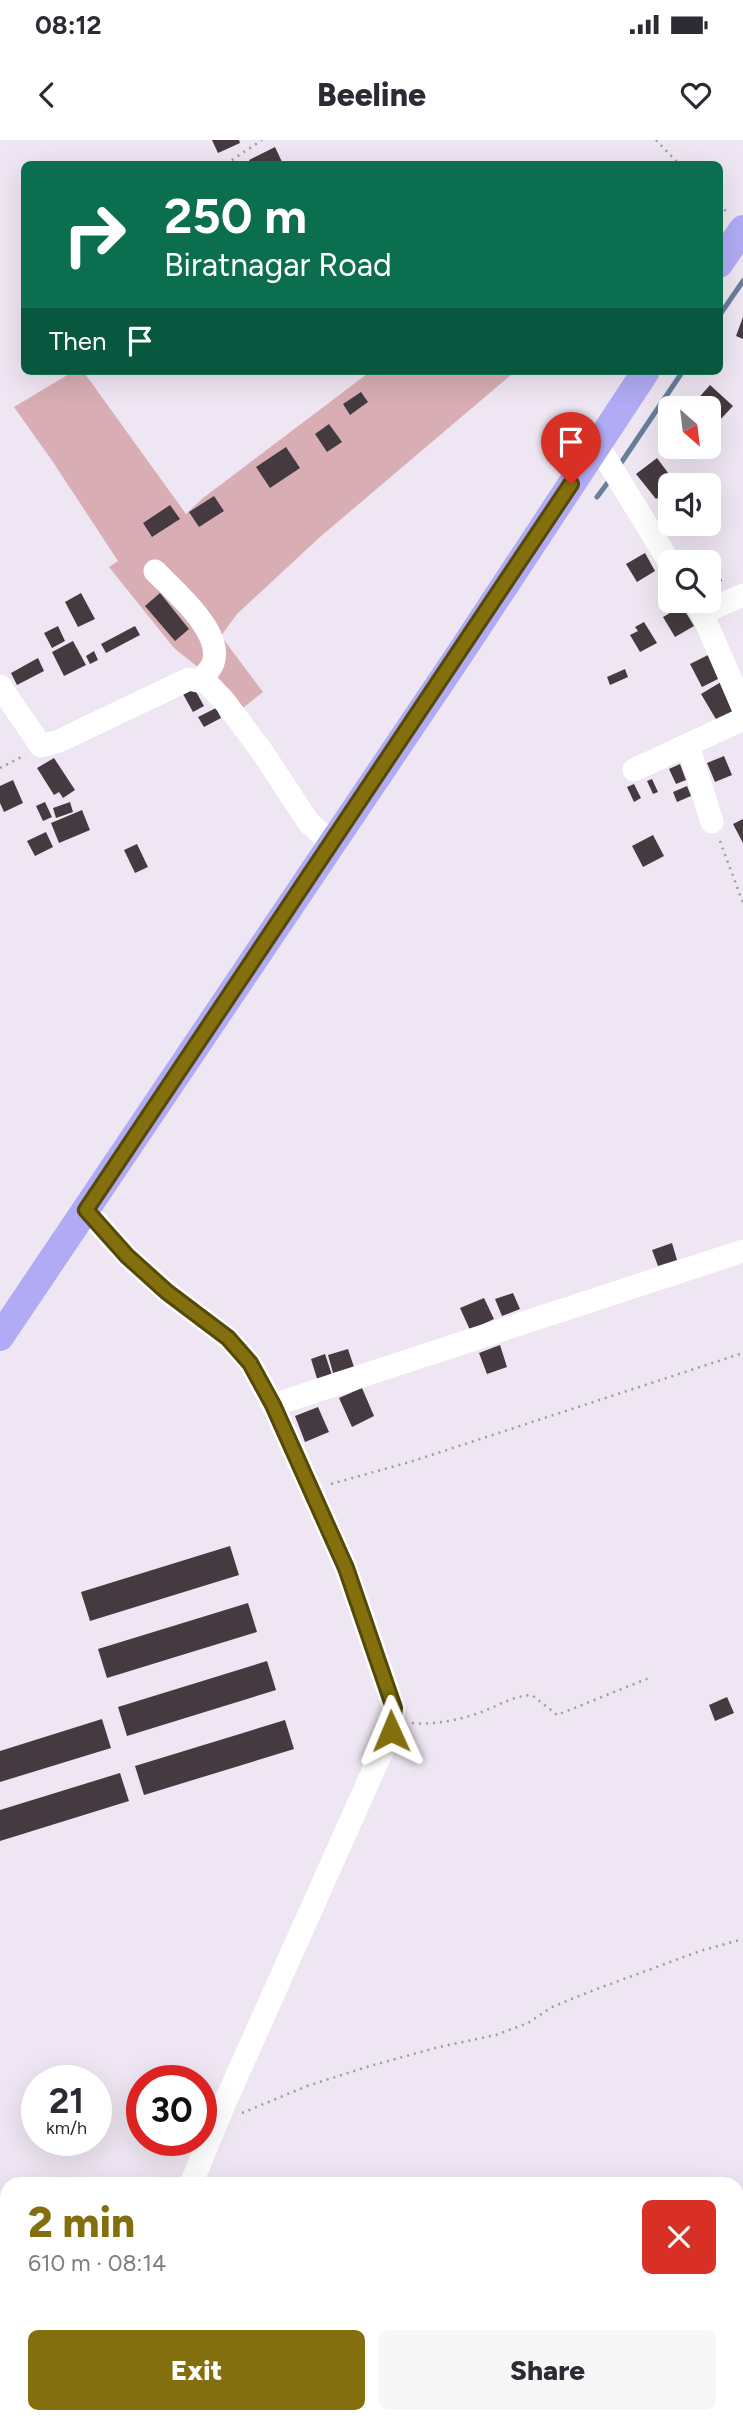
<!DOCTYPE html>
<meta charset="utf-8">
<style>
:root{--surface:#fff;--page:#f7f7f7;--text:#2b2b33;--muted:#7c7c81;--accent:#836f0e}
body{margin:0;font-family:Figtree,sans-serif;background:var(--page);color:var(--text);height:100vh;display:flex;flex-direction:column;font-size:26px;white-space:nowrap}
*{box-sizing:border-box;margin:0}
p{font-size:23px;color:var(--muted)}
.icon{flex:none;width:38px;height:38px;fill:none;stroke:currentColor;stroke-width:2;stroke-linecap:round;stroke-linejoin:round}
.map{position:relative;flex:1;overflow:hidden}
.panel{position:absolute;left:0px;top:2037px;width:744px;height:247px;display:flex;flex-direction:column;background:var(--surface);border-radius:21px 21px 0 0;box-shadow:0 7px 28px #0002}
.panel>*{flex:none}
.hud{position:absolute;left:21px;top:21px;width:702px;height:214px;border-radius:10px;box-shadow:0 7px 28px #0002;background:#0b6e4f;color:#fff;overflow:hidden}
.needle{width:46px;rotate:152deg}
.controls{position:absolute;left:658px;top:256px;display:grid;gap:14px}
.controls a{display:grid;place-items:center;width:63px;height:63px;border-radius:10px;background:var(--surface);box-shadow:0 7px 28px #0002;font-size:35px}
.speed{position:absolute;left:21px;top:1925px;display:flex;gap:14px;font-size:35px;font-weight:700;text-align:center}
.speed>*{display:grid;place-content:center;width:91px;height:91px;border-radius:50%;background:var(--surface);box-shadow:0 7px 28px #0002;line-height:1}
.speed small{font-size:18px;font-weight:400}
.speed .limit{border:10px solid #d22;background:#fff;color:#111}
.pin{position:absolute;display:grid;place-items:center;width:60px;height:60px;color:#fff;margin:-72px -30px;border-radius:50% 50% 50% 0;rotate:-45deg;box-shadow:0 0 7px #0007}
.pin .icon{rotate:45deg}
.me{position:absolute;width:77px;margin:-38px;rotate:359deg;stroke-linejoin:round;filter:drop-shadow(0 0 5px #0008)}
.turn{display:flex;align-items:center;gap:24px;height:147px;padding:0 28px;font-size:32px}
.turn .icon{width:91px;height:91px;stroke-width:2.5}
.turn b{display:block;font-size:49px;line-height:60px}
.then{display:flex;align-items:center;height:66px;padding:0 28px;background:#0003;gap:14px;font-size:26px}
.round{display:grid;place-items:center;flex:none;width:74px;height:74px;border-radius:10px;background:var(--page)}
.summary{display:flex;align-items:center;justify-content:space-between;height:119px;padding:0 28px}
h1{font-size:42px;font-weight:800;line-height:52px;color:var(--accent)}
.cta{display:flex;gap:14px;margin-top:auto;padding:14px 28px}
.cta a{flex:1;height:80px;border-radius:10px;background:var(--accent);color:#fff;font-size:28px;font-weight:800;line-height:80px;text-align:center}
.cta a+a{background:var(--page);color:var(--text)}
.status{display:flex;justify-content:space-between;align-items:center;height:49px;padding:0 35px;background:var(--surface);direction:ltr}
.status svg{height:19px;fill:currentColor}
header{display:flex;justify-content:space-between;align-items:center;height:91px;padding:0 28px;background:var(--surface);font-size:32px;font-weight:800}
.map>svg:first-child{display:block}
.green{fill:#d8aeb4}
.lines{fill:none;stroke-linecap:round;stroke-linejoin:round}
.stream{stroke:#697e9a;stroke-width:5}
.building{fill:#443a40}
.path{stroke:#a19ba5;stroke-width:2.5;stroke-dasharray:2 5;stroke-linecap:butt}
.minor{stroke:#fff;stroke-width:23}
.major{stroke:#b0abf4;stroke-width:28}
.route-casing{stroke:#554809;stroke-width:18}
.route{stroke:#836f0e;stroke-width:12}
</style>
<div class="status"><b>08:12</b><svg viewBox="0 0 49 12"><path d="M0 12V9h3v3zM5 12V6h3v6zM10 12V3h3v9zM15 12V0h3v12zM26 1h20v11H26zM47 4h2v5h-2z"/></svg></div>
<header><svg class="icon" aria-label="back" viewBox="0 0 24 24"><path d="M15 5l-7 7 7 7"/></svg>Beeline<svg class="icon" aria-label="heart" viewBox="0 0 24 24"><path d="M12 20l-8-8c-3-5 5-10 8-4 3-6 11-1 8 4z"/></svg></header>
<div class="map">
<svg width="743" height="2283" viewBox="0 0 743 2283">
<rect width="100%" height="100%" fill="#eee6f2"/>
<path class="green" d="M74,231H83L186,374L203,358L371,231H509L512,234L320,397L237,474L221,496L263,552L234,575L204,532L174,508L109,427L118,421L53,322L14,267Z"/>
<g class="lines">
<path class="stream" d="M719,176L743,141
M621,323L683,231
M597,357L609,341"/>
</g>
<path class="building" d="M212,0H239L240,3L218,13Z
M275,7L283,24H251L249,20Z
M743,177V199L736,196Z
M710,245L733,266L718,282L709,274V268H702L695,262Z
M361,252L368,262L350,275L343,264Z
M329,284L342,302L327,312L315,294Z
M286,307L300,328L270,348L256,327Z
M657,318L677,345H670V349L656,359L636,334Z
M214,356L224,371L199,387L189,372Z
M170,365L180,379L152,397L143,383Z
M645,413L655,431L637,442L626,424Z
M717,431L722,441L709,447V435Z
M81,453L95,479L78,487L65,462Z
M160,453L189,489L175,501L145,466Z
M682,466L694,486L675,497L663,477Z
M644,482L657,503L640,512L630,495L638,491L635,487Z
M58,486L65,501L52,508L44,493Z
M135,486L140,495L106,513L101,504Z
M73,501L86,525L64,536L52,512Z
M94,511L98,520L90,524L86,516Z
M708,515L720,538L702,547L690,524Z
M38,518L44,531L17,545L11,533Z
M625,529L628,537L610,545L607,537Z
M721,542L736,570L717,581L701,554Z
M194,548L204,566L193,572L183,554Z
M216,568L221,578L204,587L198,577Z
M724,616L732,635L715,642L707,623Z
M54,618L75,650L63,658L59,652L54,655L37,628Z
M680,624L686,640L676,644L669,629Z
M652,639L658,652L653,654L647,641Z
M13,640L23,663L4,672L0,663V646Z
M634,644L641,658L634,662L627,647Z
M687,646L691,656L677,662L673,652Z
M45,662L52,677L43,681L36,666Z
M70,662L73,672L56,678L53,668Z
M82,670L90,690L59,703L51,683Z
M743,679V703L733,684Z
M46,692L53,707L35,716L27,701Z
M653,695L664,716L643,727L632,706Z
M137,704L148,727L135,733L124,710Z
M672,1103L677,1120L658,1126L652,1110Z
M513,1153L520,1169L502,1176L495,1159Z
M484,1158L494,1179L470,1190L460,1168Z
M500,1205L507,1227L487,1234L479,1213Z
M348,1209L354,1227L333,1233L328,1215Z
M325,1214L334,1241L319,1245L311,1219Z
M362,1248L374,1276L352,1287L339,1258Z
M318,1267L329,1292L305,1302L295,1276Z
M230,1406L239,1435L90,1481L81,1452Z
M248,1463L257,1492L107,1538L98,1509Z
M267,1521L276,1550L127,1596L118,1567Z
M727,1557L734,1573L715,1581L709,1565Z
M102,1579L111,1608L0,1642V1611Z
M285,1580L294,1609L144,1655L135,1626Z
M120,1633L129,1661L0,1701V1670Z"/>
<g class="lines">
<path class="path" d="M656,0L679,24
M226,24L262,0
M719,65L727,72
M0,628L25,615
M720,701L743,763
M331,1344L413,1321L743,1213
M412,1583C434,1585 459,1580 479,1573C498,1566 512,1556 532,1555L557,1575L649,1538
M242,1973L307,1946L370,1926L439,1907L496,1895L528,1883L552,1867L594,1850L700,1811L743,1799"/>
<path class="minor" d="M597,304L670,423
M155,431C174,451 224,492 213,523C211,529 204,536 200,541
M694,460L702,473L743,568
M702,473L743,455
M0,546L41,606L59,601L189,539L207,543L225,562L263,613L309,683L332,703
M688,605L712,682
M634,630L743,579
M86,1070L127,1116L167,1152L228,1198L250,1223L273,1265L346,1428L394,1568L391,1591L226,1960L191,2044
M273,1265L743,1111
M244,2277L245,2283"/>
<path class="major" d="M719,124L743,89
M0,1197L461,512L646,231"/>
</g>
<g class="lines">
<defs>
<path id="route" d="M391,1591L394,1568L346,1428L273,1265L250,1223L228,1198L167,1152L127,1116L86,1070L571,344"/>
</defs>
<use href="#route" class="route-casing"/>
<use href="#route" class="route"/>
</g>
</svg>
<div class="controls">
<a><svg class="needle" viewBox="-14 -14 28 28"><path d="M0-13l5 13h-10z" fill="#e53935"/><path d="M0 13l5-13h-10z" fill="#7c7c81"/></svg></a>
<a><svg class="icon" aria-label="sound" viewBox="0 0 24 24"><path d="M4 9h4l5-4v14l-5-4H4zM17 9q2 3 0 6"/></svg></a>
<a><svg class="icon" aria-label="search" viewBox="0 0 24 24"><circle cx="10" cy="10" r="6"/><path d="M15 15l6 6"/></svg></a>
</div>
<div class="speed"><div>21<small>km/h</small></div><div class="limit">30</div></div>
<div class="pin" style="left:571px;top:344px;background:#d93025"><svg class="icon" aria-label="arrive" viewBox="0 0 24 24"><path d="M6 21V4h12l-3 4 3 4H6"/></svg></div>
<svg class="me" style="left:391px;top:1591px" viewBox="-20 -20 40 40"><path d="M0-17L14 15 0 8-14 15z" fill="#836f0e" stroke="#fff" stroke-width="4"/></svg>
<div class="hud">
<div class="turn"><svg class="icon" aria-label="right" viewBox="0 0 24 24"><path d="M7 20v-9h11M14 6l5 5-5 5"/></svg><div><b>250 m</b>Biratnagar Road</div></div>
<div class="then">Then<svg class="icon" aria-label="arrive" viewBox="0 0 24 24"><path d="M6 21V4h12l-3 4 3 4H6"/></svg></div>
</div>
<section class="panel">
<div class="summary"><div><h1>2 min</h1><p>610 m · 08:14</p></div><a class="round" style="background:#d93025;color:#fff"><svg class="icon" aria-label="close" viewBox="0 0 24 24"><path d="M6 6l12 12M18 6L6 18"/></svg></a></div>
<div class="cta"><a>Exit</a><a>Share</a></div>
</section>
</div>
